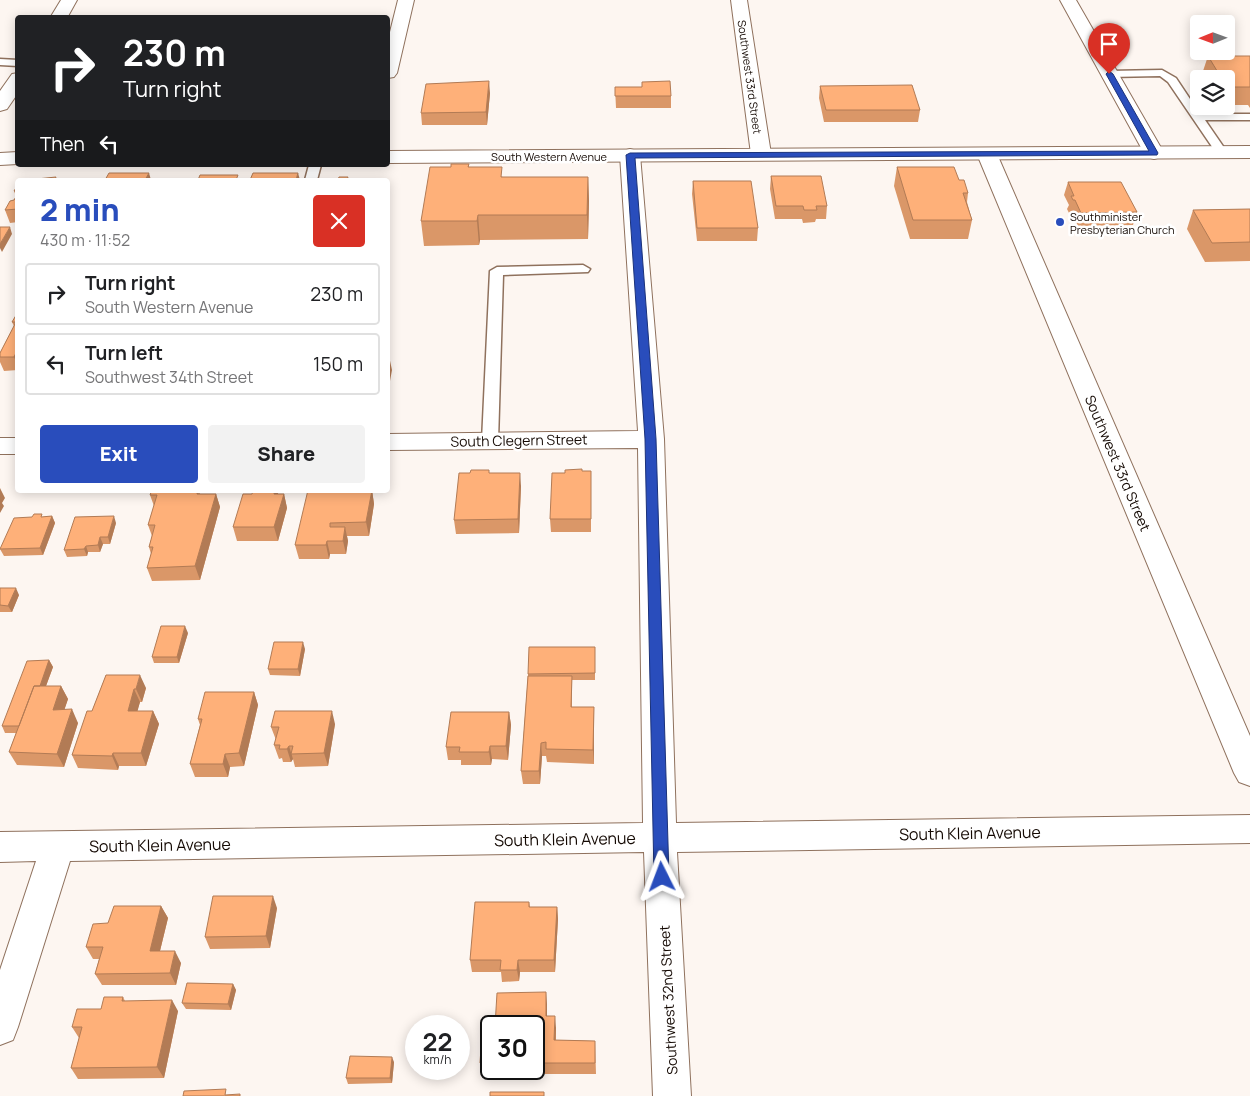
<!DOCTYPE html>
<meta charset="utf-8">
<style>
:root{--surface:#fff;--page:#f2f2f2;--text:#202124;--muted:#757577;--line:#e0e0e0;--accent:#294dbc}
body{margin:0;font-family:Manrope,sans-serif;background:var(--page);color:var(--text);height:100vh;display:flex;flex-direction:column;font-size:19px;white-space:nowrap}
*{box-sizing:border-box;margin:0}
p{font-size:16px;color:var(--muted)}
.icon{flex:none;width:28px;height:28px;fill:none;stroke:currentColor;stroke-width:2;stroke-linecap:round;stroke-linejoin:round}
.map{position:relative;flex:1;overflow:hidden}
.sheet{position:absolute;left:15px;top:178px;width:375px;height:315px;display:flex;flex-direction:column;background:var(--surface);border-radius:5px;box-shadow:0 2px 12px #0003}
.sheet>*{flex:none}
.top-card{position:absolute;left:15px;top:15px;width:375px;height:152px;border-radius:5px;box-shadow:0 2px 12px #0003;background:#202124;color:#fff;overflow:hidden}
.needle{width:32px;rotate:269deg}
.controls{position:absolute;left:1190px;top:15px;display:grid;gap:10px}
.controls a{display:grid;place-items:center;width:45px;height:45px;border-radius:5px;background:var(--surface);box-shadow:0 2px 12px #0003;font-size:25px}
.speed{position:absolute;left:405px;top:1015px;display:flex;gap:10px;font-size:25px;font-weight:700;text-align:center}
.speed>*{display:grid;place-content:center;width:65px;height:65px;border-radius:50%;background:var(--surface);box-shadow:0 2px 12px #0003;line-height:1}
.speed small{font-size:12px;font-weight:400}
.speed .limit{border:2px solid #111;border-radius:8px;background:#fff;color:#111}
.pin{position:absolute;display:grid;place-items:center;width:42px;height:42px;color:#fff;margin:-51px -21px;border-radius:50% 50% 50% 0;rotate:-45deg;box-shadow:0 0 5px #0007}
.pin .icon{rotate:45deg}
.me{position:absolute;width:55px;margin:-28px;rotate:357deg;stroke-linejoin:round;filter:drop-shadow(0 0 4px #0008)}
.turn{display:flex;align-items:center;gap:18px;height:105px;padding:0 25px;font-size:22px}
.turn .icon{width:65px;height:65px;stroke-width:2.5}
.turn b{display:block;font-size:35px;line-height:42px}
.then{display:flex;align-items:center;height:48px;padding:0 25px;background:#0003;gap:10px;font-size:19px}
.round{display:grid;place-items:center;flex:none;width:52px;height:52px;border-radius:5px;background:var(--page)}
.head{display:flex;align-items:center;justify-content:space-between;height:85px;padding:0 25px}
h1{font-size:30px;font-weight:800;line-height:38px;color:var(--accent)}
.cta{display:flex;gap:10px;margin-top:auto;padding:10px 25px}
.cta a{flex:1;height:58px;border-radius:5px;background:var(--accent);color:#fff;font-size:20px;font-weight:800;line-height:58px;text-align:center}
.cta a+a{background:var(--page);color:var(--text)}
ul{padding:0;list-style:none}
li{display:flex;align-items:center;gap:15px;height:62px;margin:0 10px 8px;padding:0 15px;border:2px solid var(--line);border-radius:5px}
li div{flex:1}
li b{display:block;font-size:19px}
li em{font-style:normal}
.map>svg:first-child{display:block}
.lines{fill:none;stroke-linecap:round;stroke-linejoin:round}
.lane-casing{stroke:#8f715d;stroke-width:3}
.street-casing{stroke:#8f715d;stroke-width:2}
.secondary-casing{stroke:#8f715d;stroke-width:2}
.lane{fill:#fff;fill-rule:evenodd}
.street{fill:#fff;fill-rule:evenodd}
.secondary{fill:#fff;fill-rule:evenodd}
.wall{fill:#da9768}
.shaded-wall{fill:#b27b55}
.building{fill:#feb079;stroke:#b27b55}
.route{fill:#294dbc;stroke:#1b327a}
.poi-dot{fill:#294dbc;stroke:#fff;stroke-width:2}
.labels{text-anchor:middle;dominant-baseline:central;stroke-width:5;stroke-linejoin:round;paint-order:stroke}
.far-street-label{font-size:11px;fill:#140903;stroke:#fff}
.far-poi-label{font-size:11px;fill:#140903;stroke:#fff;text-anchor:start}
.street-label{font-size:14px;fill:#140903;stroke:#fff}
.near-street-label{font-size:16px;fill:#140903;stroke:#fff}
</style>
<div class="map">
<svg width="1250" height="1096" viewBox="0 0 1250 1096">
<rect width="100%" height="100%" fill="#fdf6f1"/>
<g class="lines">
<defs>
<path id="lane" d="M0,59L18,60V66L0,65Z
M1162,70L1176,78L1200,114H1250V120H1205L1227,152L1225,154H1217L1168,82L1160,76L1109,77L1104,74L1109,71Z
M309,165H321L317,180H305Z
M583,265L590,269L588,272L503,275L498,441L495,445H485L482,441L490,271L497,267Z"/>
<path id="street" d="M61,0H77L67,18H50Z
M398,0H414L397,73L394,77L388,78V40Z
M731,0H747L771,154L768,158L761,160L754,158L751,154Z
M1060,0H1076L1164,153L1161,157L1154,159L1147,157L1144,153Z
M18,73V93L7,109L0,111V91L12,74Z
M987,148L994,150L997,154L1250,736V786L1239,782L1234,773L977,154L980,150Z
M630,149L637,151L640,155L664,439L676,823L1250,815V843L677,852L691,1096H653L644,852L70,861L18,1027L13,1040L0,1045V970L36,861L0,862V832L643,823L638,448L388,450V434L638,431L620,155L623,151Z
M0,438H18V454H0Z"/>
<path id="secondary" d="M1250,146V158L388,163V151Z
M18,152V164L0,165V153Z"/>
</defs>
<use href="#lane" class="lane-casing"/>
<use href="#street" class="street-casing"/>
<use href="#secondary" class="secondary-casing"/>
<use href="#lane" class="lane"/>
<use href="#street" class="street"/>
<use href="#secondary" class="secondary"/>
</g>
<path class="wall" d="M1208,56H1250V108L1248,105H1226V79H1205L1202,74Z
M820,86L920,110L918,122H824L819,98Z
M615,87L671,96V108H616Z
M490,93L487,125H422L421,113Z
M469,164V167L503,177H588L589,201L588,239L480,240L479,245L424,246L421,221L451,167Z
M897,167L959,180L968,193L967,202L972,220L968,239H910L894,186Z
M771,176L827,206L826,219H816L815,222L803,223L802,219H775L770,189Z
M693,181L758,228L757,241H697L692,194Z
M1068,182L1137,212L1133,225L1078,226L1072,213H1069L1067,209L1069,205L1064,195Z
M18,185V222L10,223L5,210L14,200L16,196L14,191Z
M1250,209V261L1205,262L1187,229L1193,210Z
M18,312V370L4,371L0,362V353L14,326L12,322Z
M582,471H591V532H551L550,519L565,473Z
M490,473L521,486L519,533L456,534L454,520Z
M152,490H199L200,494H216L220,507L200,580L152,581L147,568L151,554L149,547L152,536L148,525L154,506L150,495Z
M372,490L374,504L369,536H347L348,541L346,554H330L329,559H299L295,545Z
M278,494H284L287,508L278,541H237L233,527Z
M52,516L55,523L43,555L4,556L0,549L43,517Z
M116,523L110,544H103L100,552H88L87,556L67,557L64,550Z
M0,588L19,595L12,612H0Z
M188,633L179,663H154L152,657Z
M595,647V680H572V707H594V764L547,762L546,756H542L540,784H523L521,771L528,674Z
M305,649L300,676L270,675L268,669Z
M49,660L53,667L46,686H61L68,699L64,710L78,723L64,767L17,765L9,752L16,733H5L2,726Z
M106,675L146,688L142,702H140L137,711H153L159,724L146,766H119L118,770L78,768L72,755L92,711Z
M254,692L258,705L244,766L230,767L228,777H195L190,764L200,725L198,719Z
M509,712L511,725L508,760L492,759L491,765H461V760H448L446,747Z
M335,724L328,766L295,767L293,759L291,762H283L282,758L279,759L274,745L276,740L271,727Z
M529,902L530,907H557L558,919L555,972H520L519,981L502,982L501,972H472L470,960Z
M161,906L168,918L160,951L181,963L176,985H102L95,974L99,959H93L86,947L108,923Z
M277,908L270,948L210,949L205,937Z
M233,984L236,990L231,1010L186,1009L182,1003Z
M123,997L125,1001L178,1011L164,1078L78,1079L71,1068L79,1038L72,1027L101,1009Z
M547,1004V1016L556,1028V1040L595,1041L596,1074H482L480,1063L491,1048V1069H534V1026Z
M394,1062L392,1083L348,1084L346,1078Z"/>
<path class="shaded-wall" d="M489,81L490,93L487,125L486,112Z
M149,173L151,180H145Z
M298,173L300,180H296Z
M588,177L589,201L588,239L587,215Z
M478,215L480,240L479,245L477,221Z
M10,227L12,234L2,252L0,248V244Z
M18,349V366L14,357Z
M389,356L392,370L388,392V367Z
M520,473L521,486L519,533L518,519Z
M0,488L5,498L2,503L4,506L0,513Z
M275,490H277L280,500L274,494Z
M372,490L374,504L369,536L366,522Z
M216,494L220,507L200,580L195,566Z
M284,494L287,508L278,541L274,527Z
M52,516L55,523L43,555L40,548Z
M114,516L116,523L110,544L108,537Z
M345,527L348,541L346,554L343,541Z
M100,537L103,544L100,552L98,545Z
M327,541L330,554L329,559L326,545Z
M86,546L88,552L87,556L84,549Z
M16,588L19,595L12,612L8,606Z
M185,626L188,633L179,663L177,657Z
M303,642L305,649L300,676L298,669Z
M49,660L53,667L29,732L25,726Z
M140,675L146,688L142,702L136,689Z
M61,686L68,699L60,723L53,710Z
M134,689L140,702L134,724L128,711Z
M254,692L258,705L244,766L239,753Z
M594,707V764L593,750Z
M72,709L78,723L64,767L57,754Z
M153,711L159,724L146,766L141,753Z
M332,711L335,724L328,766L324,753Z
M509,712L511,725L508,760L506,746Z
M541,743L542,756L540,784L539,771Z
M289,746L293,759L291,762L287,749Z
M490,746L492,759L491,765L489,752Z
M113,753L119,766L118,770L112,756Z
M225,754L230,767L228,777L223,764Z
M273,896L277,908L270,948L266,936Z
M161,906L168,918L157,963L150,951Z
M557,907L558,919L555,972L554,960Z
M175,951L181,963L176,985L170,973Z
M518,960L520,972L519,981L517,970Z
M233,984L236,990L231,1010L228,1004Z
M546,992L547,1004V1028L546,1016Z
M172,1000L178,1011L164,1078L157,1067Z
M555,1016L556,1028L555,1052L554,1040Z
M392,1057L394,1062L392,1083L390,1078Z"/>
<path class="building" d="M1208,56H1250V87H1228L1226,85V79H1222Z
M489,81L486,112L421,113L426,84Z
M670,81L671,96H615V87H642V82Z
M912,85L920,110H826L820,86Z
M451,164H469L468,167H502L501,177H588L587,215H478L477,221H421L430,167H451Z
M897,167H954L959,180H964L968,193H963L972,220H913Z
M109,173H149L145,180H105Z
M253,173H298L296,180H250Z
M200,175H238L236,180H198Z
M771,176H821L827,206H816L817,210H804L803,206H776Z
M56,177L55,180H65H27Z
M339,177H348L347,180L360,179V180H327H338Z
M693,181H751L758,228H697Z
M1068,182H1121L1137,212L1081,213L1075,200H1073L1071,196H1074Z
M18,185V191H14Z
M18,194V209L5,210L10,201L14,200Z
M1250,209V242L1212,243L1193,210Z
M0,227H10L0,244Z
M18,312V349L14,357H0V353L16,322H12Z
M388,356H389L388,367Z
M582,469V471H591V519H550L552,473H565V470Z
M471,470H489V473H520L518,519L454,520L459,473H470Z
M152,490H198L197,494H216L195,566L147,568L153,547H149L155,525H148L157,495H150Z
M253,490H275L274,494H284L274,527H233L243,494H252Z
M308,490H372L366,522L330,523V527H345L343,541H327L326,545H295Z
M34,514H42L41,517L52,516L40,548L0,549L14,518L32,517Z
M114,516L108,537H100L98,545L86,546L84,549L64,550L75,517Z
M0,588H16L8,606L0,605Z
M161,626H185L177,657H152Z
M274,642H303L298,669H268Z
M529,647H595V673L528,674Z
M49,660L40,686H34L19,726H2L27,661Z
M106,675H140L136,689H134L128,711H153L141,753H113L112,756L72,755L87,711H92Z
M528,676H572L571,707H594L593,750L546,749V742L541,743L539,771H521Z
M34,686H61L53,710L72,709L57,754L9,752Z
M205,692H254L239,753L225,754L223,764H190L202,719H198Z
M275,711H332L324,753L291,754L293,746H289L287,749H279L280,745H274L279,727H271Z
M451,712H509L506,746H490L489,752H459L460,747H446Z
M213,896H273L266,936L205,937Z
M475,902H529V907H557L554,960H518L517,970H500L501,960H470Z
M114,906H161L150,951H175L170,973L95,974L103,947H86L93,924L108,923Z
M187,983L233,984L228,1004L182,1003Z
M546,992V1016H555L554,1040L595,1041V1063H534V1026H495L497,993Z
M104,997H123L122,1001L172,1000L157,1067L71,1068L82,1027H72L77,1009H101Z
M481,1048H491V1063H480Z
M350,1056L392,1057L390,1078H346Z
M226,1089L225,1095L240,1094V1096H183L184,1091Z
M490,1092H544V1096H490Z"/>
<path class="route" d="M1109,71L1113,74L1158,153L1157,155L635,158L656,439L669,877L666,882L662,884L657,882L654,877L645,439L626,155L630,153L1149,151L1106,74Z"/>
<circle class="poi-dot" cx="1060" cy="222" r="5"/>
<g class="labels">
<g class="far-street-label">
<text transform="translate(750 77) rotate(82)">Southwest 33rd Street</text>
<text x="549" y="156">South Western Avenue</text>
</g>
<g class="far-poi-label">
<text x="1070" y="216">Southminister<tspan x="1070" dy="13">Presbyterian Church</tspan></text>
</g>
<g class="street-label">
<text transform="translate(519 440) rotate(-1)">South Clegern Street</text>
<text transform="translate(1118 463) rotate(67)">Southwest 33rd Street</text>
<text transform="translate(668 1000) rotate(-93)">Southwest 32nd Street</text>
</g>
<g class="near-street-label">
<text transform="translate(970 833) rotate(-1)">South Klein Avenue</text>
<text transform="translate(565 839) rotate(-1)">South Klein Avenue</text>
<text transform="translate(160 845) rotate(-1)">South Klein Avenue</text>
</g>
</g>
</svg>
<div class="controls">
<a><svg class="needle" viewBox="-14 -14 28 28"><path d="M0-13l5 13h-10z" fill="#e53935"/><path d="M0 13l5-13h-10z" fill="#757577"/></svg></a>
<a><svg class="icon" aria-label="layers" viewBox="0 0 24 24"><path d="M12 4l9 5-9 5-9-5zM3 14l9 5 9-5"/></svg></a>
</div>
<div class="speed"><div>22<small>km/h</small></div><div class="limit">30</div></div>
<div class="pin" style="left:1109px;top:74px;background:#d93025"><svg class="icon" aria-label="arrive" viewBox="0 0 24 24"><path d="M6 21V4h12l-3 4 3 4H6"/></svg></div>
<svg class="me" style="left:662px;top:877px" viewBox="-20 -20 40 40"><path d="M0-17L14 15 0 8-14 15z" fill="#294dbc" stroke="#fff" stroke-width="4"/></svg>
<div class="top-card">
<div class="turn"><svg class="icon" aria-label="right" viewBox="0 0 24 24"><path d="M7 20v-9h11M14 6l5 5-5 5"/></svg><div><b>230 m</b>Turn right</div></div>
<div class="then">Then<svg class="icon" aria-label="left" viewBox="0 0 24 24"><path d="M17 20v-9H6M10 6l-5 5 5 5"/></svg></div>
</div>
<section class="sheet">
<div class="head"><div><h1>2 min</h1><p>430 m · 11:52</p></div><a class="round" style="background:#d93025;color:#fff"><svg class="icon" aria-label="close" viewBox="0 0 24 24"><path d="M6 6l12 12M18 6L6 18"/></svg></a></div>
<ul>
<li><svg class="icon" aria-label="right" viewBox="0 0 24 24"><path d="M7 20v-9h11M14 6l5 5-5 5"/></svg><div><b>Turn right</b><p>South Western Avenue</p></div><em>230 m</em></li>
<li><svg class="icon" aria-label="left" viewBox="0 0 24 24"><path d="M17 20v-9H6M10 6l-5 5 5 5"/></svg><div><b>Turn left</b><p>Southwest 34th Street</p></div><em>150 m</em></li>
</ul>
<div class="cta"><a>Exit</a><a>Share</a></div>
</section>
</div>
